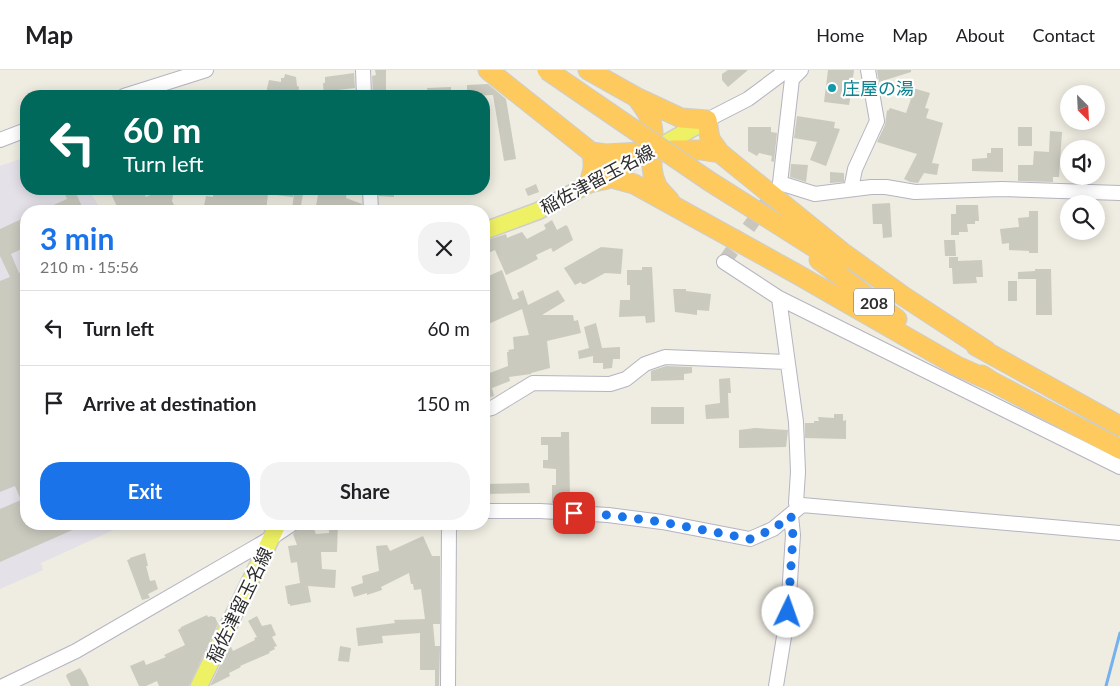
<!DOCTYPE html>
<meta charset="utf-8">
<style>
:root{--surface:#fff;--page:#f2f2f2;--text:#202124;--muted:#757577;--line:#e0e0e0;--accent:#1a73e8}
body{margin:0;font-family:Lato,"Noto Sans JP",sans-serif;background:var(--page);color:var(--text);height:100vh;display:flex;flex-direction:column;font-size:19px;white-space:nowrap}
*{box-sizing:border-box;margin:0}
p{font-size:16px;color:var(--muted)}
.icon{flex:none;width:28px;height:28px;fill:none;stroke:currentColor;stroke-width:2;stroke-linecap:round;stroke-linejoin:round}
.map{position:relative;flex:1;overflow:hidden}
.panel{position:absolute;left:20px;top:135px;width:470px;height:325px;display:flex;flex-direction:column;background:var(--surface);border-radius:20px;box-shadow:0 2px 12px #0003}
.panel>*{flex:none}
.banner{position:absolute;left:20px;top:20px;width:470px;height:105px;border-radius:20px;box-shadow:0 2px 12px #0003;background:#00695c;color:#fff;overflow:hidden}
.needle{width:32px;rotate:156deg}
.fabs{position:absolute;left:1060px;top:15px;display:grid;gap:10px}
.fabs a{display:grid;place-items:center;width:45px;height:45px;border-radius:50%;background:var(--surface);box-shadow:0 2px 12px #0003;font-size:25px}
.pin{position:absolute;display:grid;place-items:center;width:42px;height:42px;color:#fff;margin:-21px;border-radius:10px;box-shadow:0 2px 8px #0006}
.me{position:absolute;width:55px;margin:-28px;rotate:3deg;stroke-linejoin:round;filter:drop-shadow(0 0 4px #0008)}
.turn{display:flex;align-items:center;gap:18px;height:105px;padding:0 20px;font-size:22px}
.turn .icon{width:65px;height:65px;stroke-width:2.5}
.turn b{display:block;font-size:35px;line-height:42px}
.round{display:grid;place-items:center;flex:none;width:52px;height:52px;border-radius:20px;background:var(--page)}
.head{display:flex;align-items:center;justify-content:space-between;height:85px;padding:0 20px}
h1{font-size:30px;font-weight:700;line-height:38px;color:var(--accent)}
.button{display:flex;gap:10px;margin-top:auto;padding:10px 20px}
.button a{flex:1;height:58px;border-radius:20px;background:var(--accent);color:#fff;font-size:20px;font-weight:700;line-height:58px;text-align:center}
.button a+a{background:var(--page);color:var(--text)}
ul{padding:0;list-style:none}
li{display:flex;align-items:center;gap:15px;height:75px;padding:0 20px;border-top:1px solid var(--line)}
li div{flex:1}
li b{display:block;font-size:19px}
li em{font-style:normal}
header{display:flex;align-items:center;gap:30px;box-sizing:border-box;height:70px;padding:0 25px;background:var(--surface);border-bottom:1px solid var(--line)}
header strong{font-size:24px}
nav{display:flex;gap:28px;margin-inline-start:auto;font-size:18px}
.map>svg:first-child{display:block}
.industrial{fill:#e4e1e8}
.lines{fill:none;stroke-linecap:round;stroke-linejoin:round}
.stream{stroke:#76b1ef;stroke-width:3}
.building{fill:#cbcabf}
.minor-tunnel{stroke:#c8c6bd;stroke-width:14;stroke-dasharray:14 7;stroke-linecap:butt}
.minor-casing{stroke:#b5b4c1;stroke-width:16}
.major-casing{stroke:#cdcdcd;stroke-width:19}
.highway-casing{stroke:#cdcdcd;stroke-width:21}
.minor{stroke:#fff;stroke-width:14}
.major{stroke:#eff164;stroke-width:16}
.highway{stroke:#feca5d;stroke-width:19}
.highway-bridge-casing{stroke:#cdcdcd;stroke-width:21;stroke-linecap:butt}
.highway-bridge{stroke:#feca5d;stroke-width:19}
.route{stroke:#1a73e8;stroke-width:9;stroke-dasharray:0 16.2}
.culture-dot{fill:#0f9aa8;stroke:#fff;stroke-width:2}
.labels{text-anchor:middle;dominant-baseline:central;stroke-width:4.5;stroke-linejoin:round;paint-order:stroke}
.shield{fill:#fff;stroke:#6d6d6d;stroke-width:1}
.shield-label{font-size:16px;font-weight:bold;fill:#2e2e2e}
.culture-label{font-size:18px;fill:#0d838f;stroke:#fff;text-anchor:start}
.street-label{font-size:18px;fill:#2e2e2e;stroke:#fff}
</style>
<header>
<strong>Map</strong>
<nav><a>Home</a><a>Map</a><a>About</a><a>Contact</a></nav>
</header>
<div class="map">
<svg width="1120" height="616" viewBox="0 0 1120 616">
<rect width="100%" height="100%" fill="#efece1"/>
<path class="industrial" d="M26,87V119H88L102,141H26V454H123L118,458L41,493L43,500L0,519V96Z"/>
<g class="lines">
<path class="stream" d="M1106,616L1120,563"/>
</g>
<path class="building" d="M375,0H386V26H373L372,6L376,5Z
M728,0H748L728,17L722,10V4Z
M828,0H854L852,15L860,17L859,25L851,24L849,35L824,32Z
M877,0H911V2L879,12Z
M354,3L355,18L338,20V26H324L323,13H325V7Z
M285,4L296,7L297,16L299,17L298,26L266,23L269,10L281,12V8H284Z
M488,14L506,29L516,89L504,91L493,25L467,26V15Z
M451,17V26H428L427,18Z
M909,17L930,23L925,38L929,39L926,48L943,53L932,93L939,94L937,105L924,103L918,113L910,112L904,109L917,84L877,72L885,55L887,40L888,41L890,38L906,43L911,29L906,27Z
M797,46L835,52L834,58L840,59L826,96L810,90L817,72L794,68Z
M748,57H771V62L777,63L774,92L771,91L772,86L759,83L757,86L748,81Z
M1018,57H1032V76H1018Z
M1050,61L1062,62L1059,107H1053V112L1018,111V95H1033L1034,81L1049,82Z
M991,78H1003V102L972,101V89L987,88V83H991Z
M791,94L808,95L806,112L790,107Z
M830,102L844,103V112L830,113Z
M536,114L539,122L528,126L525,119Z
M63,119H74L84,141H40L67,129Z
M109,119H142L146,127L164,119H171L173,125L172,131L174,135L172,136L173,137L164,141H131L129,135L118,139Z
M213,119H294L293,127L268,124L266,141H240L204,136L206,126L213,127Z
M319,119L336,123L338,120L347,121L346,128L362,134V141H350L343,139L342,141L316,136Z
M379,119H394V127L379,126Z
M294,123L303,124L300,141H292Z
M890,133L892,167L883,168L882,154H873L872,134Z
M956,135H978L979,151H975V154H967L968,162H959V165H951V144H956Z
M1029,141H1038V183H1029V181L1009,180V173L1002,174L1000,159L1019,157L1018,148L1029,147Z
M26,147V177L11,184L19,203L26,200V454H86L0,492V439L21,430L15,416L0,422V211L10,207L0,186V159Z
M552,150L557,160L566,155L568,157L573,170L553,182L551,178L536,185L538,189L521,198L506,205L495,180L484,185V171L506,164L507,168L522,162L527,169L546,159L544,155Z
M944,170H955L956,186H945Z
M601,177L623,179L621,204L605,203L585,214H582L581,212L575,215L564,198Z
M949,187H958V191L982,190L983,207H976L977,213L953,214L952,198H949Z
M642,197H652L655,252L646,253L645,246L619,247L620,230H630V215H627V200H642Z
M1035,199H1051L1052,245H1036V209H1018V202L1035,201Z
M502,200L513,230L519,228L517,223L523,220L528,235L558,220L565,231L542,245H573L574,251L578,250L581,263L547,271L550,298L531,303V304L509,307L510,311L492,318L494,326L484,329V299H485L487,304L508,296L507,282H509L508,280L514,279L513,267L529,265L522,239L484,256V208Z
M1008,211H1017V231H1008Z
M673,219H686V221L711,224L709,241L697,240V245L675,242Z
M596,253L602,278L620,277V289H613L612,298L603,299V293H593V286L579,289L578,281L589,278L584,257Z
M666,296L692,297V303L684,304V310L651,311V301Z
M730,308L731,323H728L729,348L706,349L705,335L720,333L719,309Z
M651,337H684V354H651Z
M834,344H843V351L846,350V369L805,368V353H814V351H819L818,347L834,348Z
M755,358L788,360L786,377L739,378V360Z
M561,362H569L570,433H552V415H556V399L543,398V390H548V375H541V367H561Z
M529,413L530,423L484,424V414Z
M312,454L316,464L329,463V454H338L337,482H321L322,499L336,500L335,518L308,516L311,532L290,536V534H288L285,516L300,513L297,492L291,493L288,476L297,475L293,464L300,456Z
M423,466L432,486H440V554H433L435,576H440L439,616H435V600H420V563L382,566L383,573L358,576L356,558L395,553L394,550L425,549L421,519L414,520L413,514H411L409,503L381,517L382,520L367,525V523L354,527L351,517L363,513L362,506L379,501L376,476L387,475L390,481Z
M145,483L148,496H146L150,511L155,510L158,519L148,524L150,528L142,530L127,490L130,489V488Z
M207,545L208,547L212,546L213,547H215L218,554L189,616H159L157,611L146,616H139L130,596L144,590L146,595L166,587L164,585L185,575L178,560L181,558V557Z
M257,546L262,556L271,554L276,565L272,567L277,576L274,577L275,579L269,582L270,583L240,596L241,597L229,603L230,606L210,616L229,577H231L233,581L255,570L254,568L257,567L248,551Z
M340,576L351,578L349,592L338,591Z
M80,598L86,608L89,616H71L66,606L67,604Z"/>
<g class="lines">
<path class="minor-tunnel" d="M724,192L777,118"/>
<defs>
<path id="minor" d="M363,0L364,26
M801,0L792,9L780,113L815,124L871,117H886L915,122L1002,119L1120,123
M124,26L206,0
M707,50L748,29L787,0
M0,70L26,60
M370,119L371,141
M851,119L855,99L877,51L868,0
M724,192L779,228L1120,397
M779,228L796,352L798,402L796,433L802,435L1120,463
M484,340L492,338L533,313L610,314L626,309L645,294L665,287L787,292
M484,441H540L608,445L662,452L750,469L773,459L802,435
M3,616L76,581L271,468L292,454
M448,616L449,454
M776,616L788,542L793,465L791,446"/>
<path id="major" d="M484,161L538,141L652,81L707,50
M199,616L278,454"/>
<path id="highway" d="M488,0L591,82C595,94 593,101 589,113
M588,0L636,27L681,48L707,50L710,69L720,83L842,182L903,226L987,281
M637,28C645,39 652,48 653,62C654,81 648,98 657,116C660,121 666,126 670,131
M591,82L606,84L675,80H701L720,83
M709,111L839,193
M589,113L612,108L634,114L795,203L957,296L993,312
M819,190L897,249
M976,276L1120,356
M982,305L993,312L1120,379"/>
</defs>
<use href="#minor" class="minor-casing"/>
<use href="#major" class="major-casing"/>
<use href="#highway" class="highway-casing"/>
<use href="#minor" class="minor"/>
<use href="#major" class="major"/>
<use href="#highway" class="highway"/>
<defs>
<path id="highway-bridge" d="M547,0L709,111"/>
</defs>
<use href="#highway-bridge" class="highway-bridge-casing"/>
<use href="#highway-bridge" class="highway-bridge"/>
</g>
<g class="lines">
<path class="route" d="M574,443L608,445L662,452L750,469L773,459L791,446L793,466L788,542"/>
</g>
<circle class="culture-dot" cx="832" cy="18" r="5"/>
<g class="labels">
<rect class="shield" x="854" y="218.5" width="40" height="27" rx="4"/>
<g class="shield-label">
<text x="874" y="232">208</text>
</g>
<g class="culture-label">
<text x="842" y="18">庄屋の湯</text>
</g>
<g class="street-label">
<text transform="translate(597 109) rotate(-28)">稲佐津留玉名線</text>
<text transform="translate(239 535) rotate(-64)">稲佐津留玉名線</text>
</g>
</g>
</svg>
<div class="fabs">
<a><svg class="needle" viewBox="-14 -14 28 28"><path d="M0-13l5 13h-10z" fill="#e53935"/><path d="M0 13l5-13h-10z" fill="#757577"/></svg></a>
<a><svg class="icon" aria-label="sound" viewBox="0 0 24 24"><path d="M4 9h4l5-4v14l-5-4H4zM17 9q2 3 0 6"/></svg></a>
<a><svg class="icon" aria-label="search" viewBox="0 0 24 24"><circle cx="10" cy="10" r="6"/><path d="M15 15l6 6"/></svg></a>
</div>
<div class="pin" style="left:574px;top:443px;background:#d93025"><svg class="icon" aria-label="arrive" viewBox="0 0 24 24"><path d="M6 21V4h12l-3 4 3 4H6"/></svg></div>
<svg class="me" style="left:788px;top:542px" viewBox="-20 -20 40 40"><circle r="19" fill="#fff"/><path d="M0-13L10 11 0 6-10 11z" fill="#1a73e8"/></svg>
<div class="banner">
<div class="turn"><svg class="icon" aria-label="left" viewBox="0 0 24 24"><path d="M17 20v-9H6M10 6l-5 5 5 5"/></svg><div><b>60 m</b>Turn left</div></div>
</div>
<section class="panel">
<div class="head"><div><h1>3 min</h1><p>210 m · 15:56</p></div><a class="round"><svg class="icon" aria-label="close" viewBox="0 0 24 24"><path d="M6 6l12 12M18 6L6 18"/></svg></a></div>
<ul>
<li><svg class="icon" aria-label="left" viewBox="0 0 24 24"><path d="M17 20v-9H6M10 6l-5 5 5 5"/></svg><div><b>Turn left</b></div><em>60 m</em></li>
<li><svg class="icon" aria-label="arrive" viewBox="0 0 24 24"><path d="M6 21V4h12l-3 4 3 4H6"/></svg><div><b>Arrive at destination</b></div><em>150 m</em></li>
</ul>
<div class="button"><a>Exit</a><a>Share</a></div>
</section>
</div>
